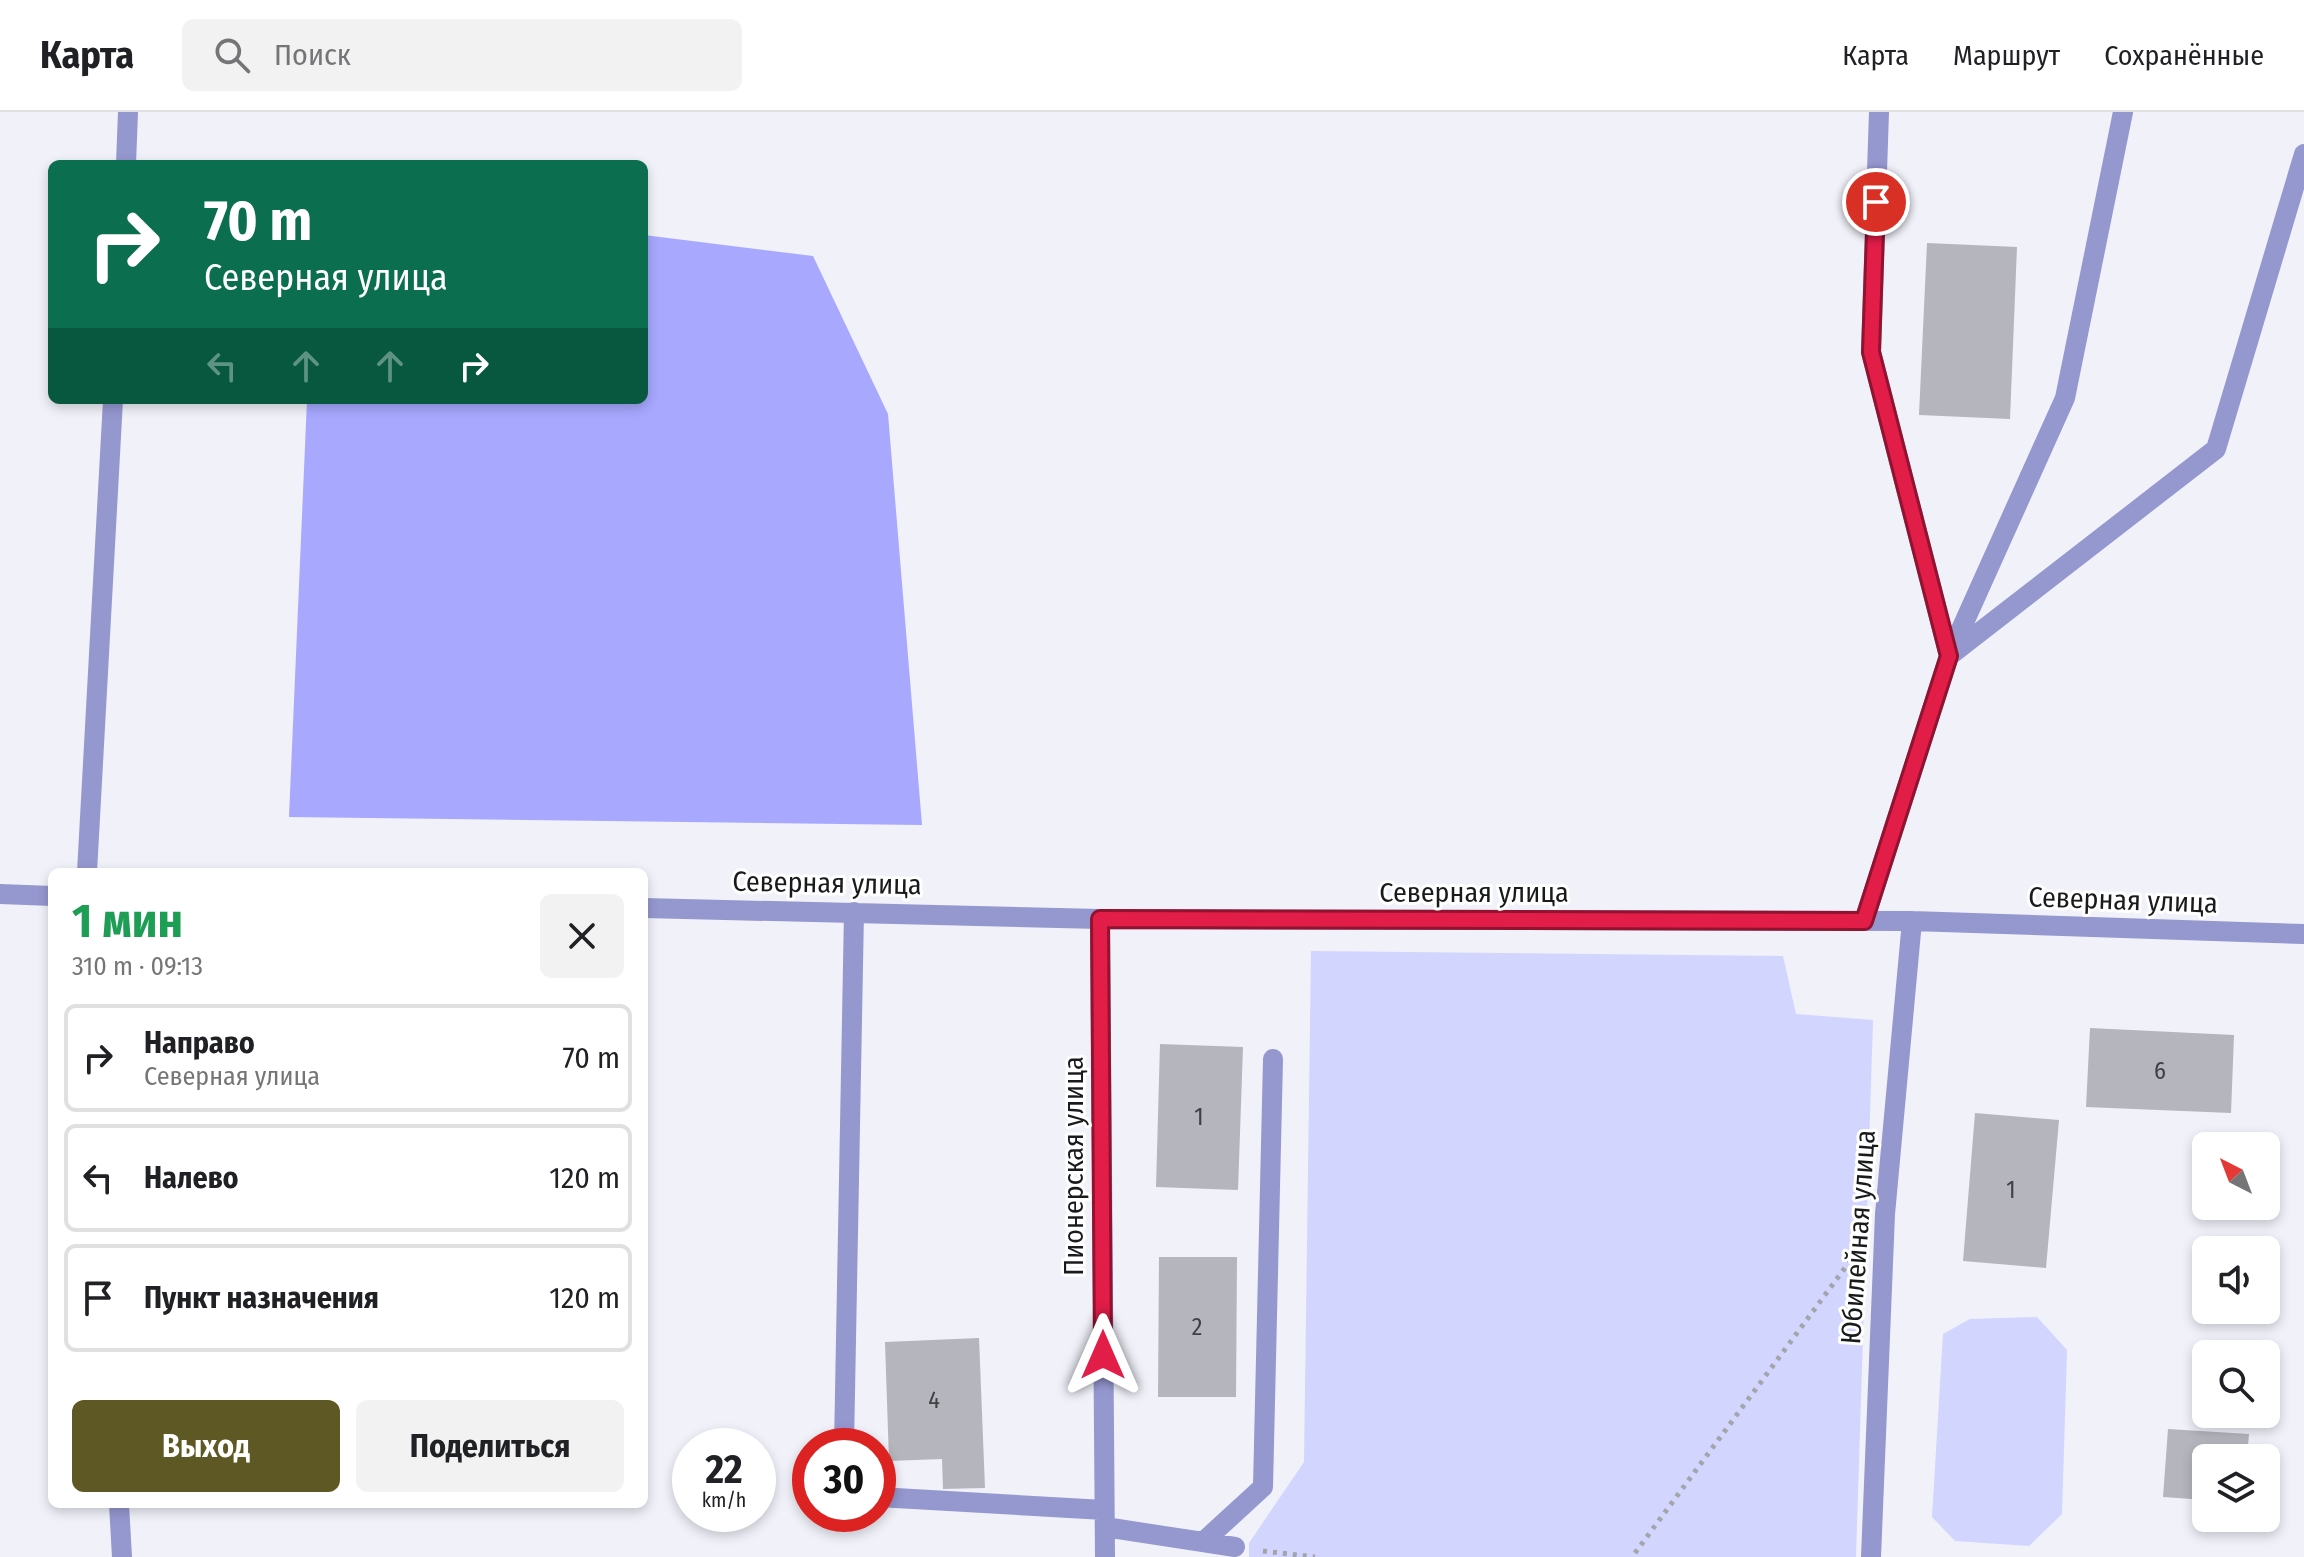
<!DOCTYPE html>
<html lang="ru">
<meta charset="utf-8">
<style>
:root{--surface:#fff;--page:#f2f2f2;--text:#202124;--muted:#757577;--line:#e0e0e0;--accent:#5e5824}
body{margin:0;font-family:"Fira Sans Condensed",sans-serif;background:var(--page);color:var(--text);height:100vh;display:flex;flex-direction:column;font-size:30px;white-space:nowrap}
*{box-sizing:border-box;margin:0}
p{font-size:26px;color:var(--muted)}
.icon{flex:none;width:44px;height:44px;fill:none;stroke:currentColor;stroke-width:2;stroke-linecap:round;stroke-linejoin:round}
.map{position:relative;flex:1;overflow:hidden}
.drawer{position:absolute;left:48px;top:756px;width:600px;height:640px;display:flex;flex-direction:column;background:var(--surface);border-radius:12px;box-shadow:0 4px 12px #0003}
.drawer>*{flex:none}
.guide{position:absolute;left:48px;top:48px;width:600px;height:244px;border-radius:12px;box-shadow:0 4px 12px #0003;background:#0b6e4f;color:#fff;overflow:hidden}
.needle{width:52px;rotate:318deg}
.tools{position:absolute;left:2192px;top:1020px;display:grid;gap:16px}
.tools a{display:grid;place-items:center;width:88px;height:88px;border-radius:12px;background:var(--surface);box-shadow:0 4px 12px #0003;font-size:40px}
.speed{position:absolute;left:672px;top:1316px;display:flex;gap:16px;font-size:40px;font-weight:700;text-align:center}
.speed>*{display:grid;place-content:center;width:104px;height:104px;border-radius:50%;background:var(--surface);box-shadow:0 4px 12px #0003;line-height:1}
.speed small{font-size:20px;font-weight:400}
.speed .limit{border:12px solid #d22;background:#fff;color:#111}
.pin{position:absolute;display:grid;place-items:center;width:68px;height:68px;color:#fff;margin:-34px;border:4px solid #fff;border-radius:50%;box-shadow:0 2px 8px #0007}
.me{position:absolute;width:88px;margin:-44px;rotate:0deg;stroke-linejoin:round;filter:drop-shadow(0 0 6px #0008)}
.turn{display:flex;align-items:center;gap:28px;height:168px;padding:0 24px;font-size:36px}
.turn .icon{width:104px;height:104px;stroke-width:2.5}
.turn b{display:block;font-size:56px;line-height:68px}
.lanes{display:flex;align-items:center;height:76px;padding:0 24px;background:#0003;justify-content:center;gap:40px;direction:ltr}
.lanes .off{opacity:.35}
.round{display:grid;place-items:center;flex:none;width:84px;height:84px;border-radius:12px;background:var(--page)}
.overview{display:flex;align-items:center;justify-content:space-between;height:136px;padding:0 24px}
h1{font-size:48px;font-weight:700;line-height:60px;color:#1e9e55}
.action{display:flex;gap:16px;margin-top:auto;padding:16px 24px}
.action a{flex:1;height:92px;border-radius:12px;background:var(--accent);color:#fff;font-size:32px;font-weight:700;line-height:92px;text-align:center}
.action a+a{background:var(--page);color:var(--text)}
ul{padding:0;list-style:none}
li{display:flex;align-items:center;gap:24px;height:108px;margin:0 16px 12px;padding:0 8px;border:4px solid var(--line);border-radius:12px}
li div{flex:1}
li b{display:block;font-size:30px}
li em{font-style:normal}
header{display:flex;align-items:center;gap:48px;box-sizing:border-box;height:112px;padding:0 40px;background:var(--surface);border-bottom:2px solid var(--line)}
header strong{font-size:38px}
nav{display:flex;gap:44px;margin-inline-start:auto;font-size:28px}
.search{width:560px;height:72px;background:var(--page);display:flex;align-items:center;gap:20px;box-sizing:border-box;padding:0 28px;border-radius:12px;color:var(--muted);font-size:30px}
.map>svg:first-child{display:block}
.green{fill:#d2d5fe}
.forest{fill:#a7a8fe}
.building{fill:#b5b5bd}
.lines{fill:none;stroke-linecap:round;stroke-linejoin:round}
.path{stroke:#a4a5ab;stroke-width:5;stroke-dasharray:4 6;stroke-linecap:butt}
.minor{stroke:#9597cf;stroke-width:20}
.route-casing{stroke:#92132f;stroke-width:20}
.route{stroke:#e11d48;stroke-width:14}
.labels{text-anchor:middle;dominant-baseline:central;stroke-width:6;stroke-linejoin:round;paint-order:stroke}
.number-label{font-size:24px;fill:#404144}
.street-label{font-size:28px;fill:#191a1c;stroke:#fff}
</style>
<header>
<strong>Карта</strong>
<div class="search"><svg class="icon" aria-label="search" viewBox="0 0 24 24"><circle cx="10" cy="10" r="6"/><path d="M15 15l6 6"/></svg>Поиск</div>
<nav><a>Карта</a><a>Маршрут</a><a>Сохранённые</a></nav>
</header>
<div class="map">
<svg width="2304" height="1445" viewBox="0 0 2304 1445">
<rect width="100%" height="100%" fill="#f0f1f9"/>
<path class="green" d="M1311,839L1783,844L1796,902L1873,908L1856,1445H1249V1431L1304,1350Z
M2037,1205L2067,1238L2062,1402L2029,1434L1955,1429L1932,1405L1943,1222L1970,1207Z"/>
<path class="forest" d="M644,123L813,144L888,302L922,713L289,705L307,288H644Z"/>
<path class="building" d="M1927,131L2017,135L2010,307L1919,303Z
M2090,916L2234,923L2231,1001L2086,995Z
M1160,932L1243,935L1238,1078L1156,1075Z
M1975,1001L2059,1008L2046,1156L1963,1149Z
M1159,1145H1237L1236,1285H1158Z
M979,1226L985,1376L943,1377L942,1347L889,1349L885,1230Z
M2168,1317L2249,1322L2247,1346H2206V1388L2163,1385Z"/>
<g class="lines">
<path class="path" d="M1263,1439L1315,1445
M1635,1441L1850,1149"/>
<path class="minor" d="M2123,0L2065,286L1949,544L2216,337L2304,42
M126,52L128,0
M87,760L113,288
M0,782L52,784
M644,796L1100,807L1912,809L2304,822
M1100,807L1105,1445
M1864,809L1949,544L1871,240L1879,0
M844,1334L854,800
M878,1385L1104,1398
M119,1392L122,1445
M1105,1415L1203,1430L1263,1375L1273,947
M1203,1430L1235,1435
M1871,1445L1885,1102L1912,809"/>
</g>
<g class="lines">
<defs>
<path id="route" d="M1103,1243L1100,807L1864,809L1949,544L1871,240L1876,90"/>
</defs>
<use href="#route" class="route-casing"/>
<use href="#route" class="route"/>
</g>
<g class="labels">
<g class="number-label">
<text x="2160" y="959">6</text>
<text x="1199" y="1005">1</text>
<text x="2011" y="1078">1</text>
<text x="1197" y="1215">2</text>
<text x="934" y="1288">4</text>
</g>
<g class="street-label">
<text transform="translate(827 771) rotate(1)">Северная улица</text>
<text x="1474" y="780">Северная улица</text>
<text transform="translate(2123 788) rotate(2)">Северная улица</text>
<text transform="translate(1073 1054) rotate(-90)">Пионерская улица</text>
<text transform="translate(1858 1125) rotate(-86)">Юбилейная улица</text>
</g>
</g>
</svg>
<div class="tools">
<a><svg class="needle" viewBox="-14 -14 28 28"><path d="M0-13l5 13h-10z" fill="#e53935"/><path d="M0 13l5-13h-10z" fill="#757577"/></svg></a>
<a><svg class="icon" aria-label="sound" viewBox="0 0 24 24"><path d="M4 9h4l5-4v14l-5-4H4zM17 9q2 3 0 6"/></svg></a>
<a><svg class="icon" aria-label="search" viewBox="0 0 24 24"><circle cx="10" cy="10" r="6"/><path d="M15 15l6 6"/></svg></a>
<a><svg class="icon" aria-label="layers" viewBox="0 0 24 24"><path d="M12 4l9 5-9 5-9-5zM3 14l9 5 9-5"/></svg></a>
</div>
<div class="speed"><div>22<small>km/h</small></div><div class="limit">30</div></div>
<div class="pin" style="left:1876px;top:90px;background:#d93025"><svg class="icon" aria-label="arrive" viewBox="0 0 24 24"><path d="M6 21V4h12l-3 4 3 4H6"/></svg></div>
<svg class="me" style="left:1103px;top:1243px" viewBox="-20 -20 40 40"><path d="M0-17L14 15 0 8-14 15z" fill="#e11d48" stroke="#fff" stroke-width="4"/></svg>
<div class="guide">
<div class="turn"><svg class="icon" aria-label="right" viewBox="0 0 24 24"><path d="M7 20v-9h11M14 6l5 5-5 5"/></svg><div><b>70 m</b>Северная улица</div></div>
<div class="lanes"><svg class="icon off" aria-label="left" viewBox="0 0 24 24"><path d="M17 20v-9H6M10 6l-5 5 5 5"/></svg><svg class="icon off" aria-label="ahead" viewBox="0 0 24 24"><path d="M12 20V5M6 11l6-6 6 6"/></svg><svg class="icon off" aria-label="ahead" viewBox="0 0 24 24"><path d="M12 20V5M6 11l6-6 6 6"/></svg><svg class="icon" aria-label="right" viewBox="0 0 24 24"><path d="M7 20v-9h11M14 6l5 5-5 5"/></svg></div>
</div>
<section class="drawer">
<div class="overview"><div><h1>1 мин</h1><p>310 m · 09:13</p></div><a class="round"><svg class="icon" aria-label="close" viewBox="0 0 24 24"><path d="M6 6l12 12M18 6L6 18"/></svg></a></div>
<ul>
<li><svg class="icon" aria-label="right" viewBox="0 0 24 24"><path d="M7 20v-9h11M14 6l5 5-5 5"/></svg><div><b>Направо</b><p>Северная улица</p></div><em>70 m</em></li>
<li><svg class="icon" aria-label="left" viewBox="0 0 24 24"><path d="M17 20v-9H6M10 6l-5 5 5 5"/></svg><div><b>Налево</b></div><em>120 m</em></li>
<li><svg class="icon" aria-label="arrive" viewBox="0 0 24 24"><path d="M6 21V4h12l-3 4 3 4H6"/></svg><div><b>Пункт назначения</b></div><em>120 m</em></li>
</ul>
<div class="action"><a>Выход</a><a>Поделиться</a></div>
</section>
</div>
